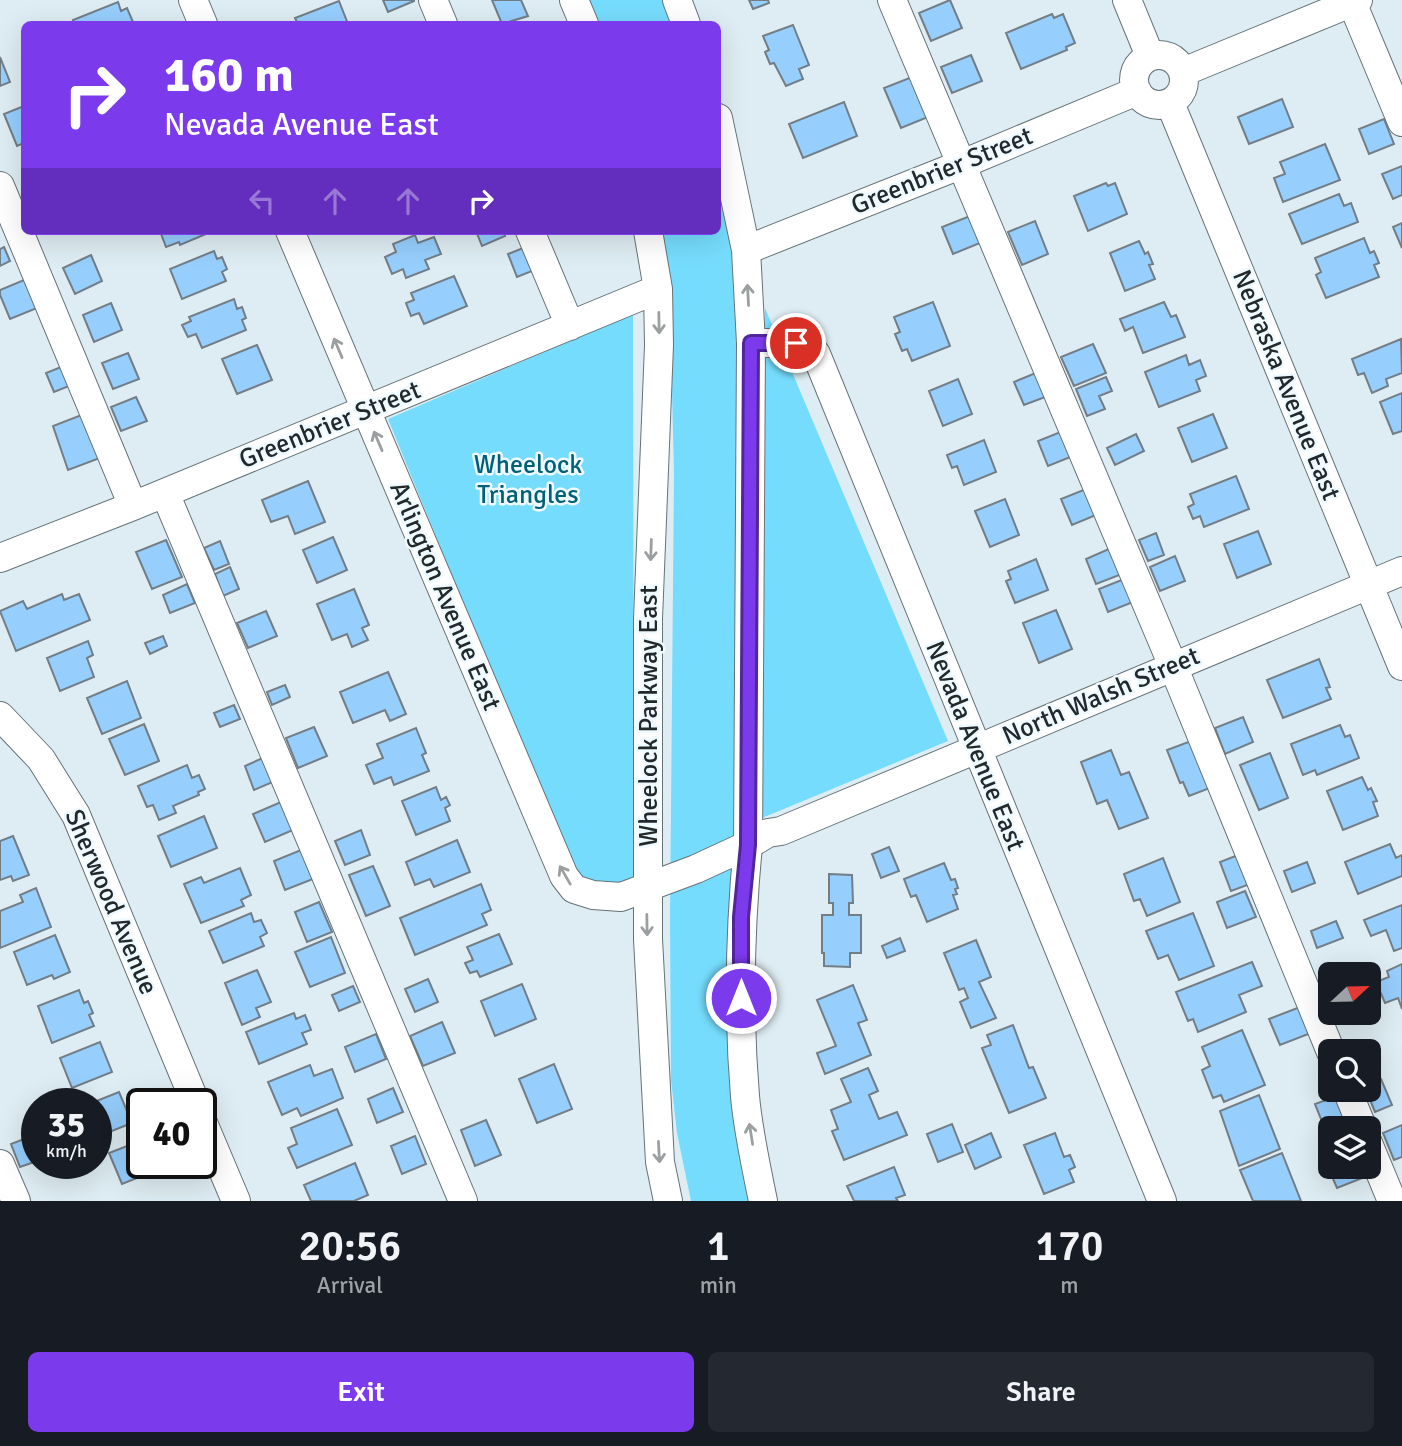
<!DOCTYPE html>
<style>
:root{--surface:#171b24;--page:#242831;--text:#f1f3f6;--muted:#9ea1a6;--accent:#7c3aed}
body{margin:0;font-family:Signika,sans-serif;background:var(--page);color:var(--text);height:100vh;display:flex;flex-direction:column;font-size:26px;white-space:nowrap}
*{box-sizing:border-box;margin:0}
p{font-size:23px;color:var(--muted)}
.icon{flex:none;width:38px;height:38px;fill:none;stroke:currentColor;stroke-width:2;stroke-linecap:round;stroke-linejoin:round}
.map{position:relative;height:1201px;overflow:hidden}
.sheet{display:flex;flex-direction:column;background:var(--surface);flex:1}
.sheet>*{flex:none}
.banner{position:absolute;left:21px;top:21px;width:700px;height:214px;border-radius:10px;box-shadow:0 7px 28px #0002;background:#7c3aed;color:#fff;overflow:hidden}
.needle{width:46px;rotate:68deg}
.controls{position:absolute;left:1318px;top:962px;display:grid;gap:14px}
.controls a{display:grid;place-items:center;width:63px;height:63px;border-radius:10px;background:var(--surface);box-shadow:0 7px 28px #0002;font-size:35px}
.speed{position:absolute;left:21px;top:1088px;display:flex;gap:14px;font-size:35px;font-weight:700;text-align:center}
.speed>*{display:grid;place-content:center;width:91px;height:91px;border-radius:50%;background:var(--surface);box-shadow:0 7px 28px #0002;line-height:1}
.speed small{font-size:18px;font-weight:400}
.speed .limit{border:4px solid #111;border-radius:10px;background:#fff;color:#111}
.pin{position:absolute;display:grid;place-items:center;width:60px;height:60px;color:#fff;margin:-30px;border:4px solid #fff;border-radius:50%;box-shadow:0 2px 7px #0007}
.me{position:absolute;width:77px;margin:-38px;rotate:0deg;stroke-linejoin:round;filter:drop-shadow(0 0 5px #0008)}
.turn{display:flex;align-items:center;gap:24px;height:147px;padding:0 28px;font-size:32px}
.turn .icon{width:91px;height:91px;stroke-width:2.5}
.turn b{display:block;font-size:49px;line-height:60px}
.lanes{display:flex;align-items:center;height:66px;padding:0 28px;background:#0003;justify-content:center;gap:35px;direction:ltr}
.lanes .off{opacity:.35}
.eta{display:flex;justify-content:space-evenly;align-items:center;height:119px;text-align:center}
.eta b{font-size:42px;font-weight:600;line-height:49px}
.primary-button{display:flex;gap:14px;margin-top:auto;padding:14px 28px}
.primary-button a{flex:1;height:80px;border-radius:10px;background:var(--accent);color:#fff;font-size:28px;font-weight:600;line-height:80px;text-align:center}
.primary-button a+a{background:var(--page);color:var(--text)}
.map>svg:first-child{display:block}
.green{fill:#76dcfd}
.building{fill:#96cefd;stroke:#737d86;stroke-width:2}
.lines{fill:none;stroke-linecap:round;stroke-linejoin:round}
.minor-casing{stroke:#657377;stroke-width:30}
.minor{stroke:#fff;stroke-width:28}
.oneway{stroke:#9c9fa0}
.route-casing{stroke:#51269a;stroke-width:18}
.route{stroke:#7c3aed;stroke-width:12}
.labels{text-anchor:middle;dominant-baseline:central;stroke-width:5;stroke-linejoin:round;paint-order:stroke}
.street-label{font-size:26px;fill:#23292b;stroke:#eefaff}
.park-label{font-size:26px;fill:#006077;stroke:#eefaff}
</style>
<div class="map">
<svg width="1402" height="1201" viewBox="0 0 1402 1201">
<rect width="100%" height="100%" fill="#deedf3"/>
<path class="green" d="M587,0H663L672,24H597Z
M718,171L733,236L741,305L731,972L752,1201H691L677,1133L671,1080L670,918L674,473L669,270L662,231H718Z
M765,308L948,741L762,818Z
M633,314L634,879L601,890L578,874L502,698L388,419Z"/>
<path class="building" d="M383,0H414V1L388,12Z
M492,0H521L528,16L502,24Z
M749,0H768L769,3L753,9Z
M950,0L962,28L931,41L919,13Z
M339,1L348,24H298L295,18Z
M118,2L121,11L127,8L133,22L127,24H75L73,20Z
M1052,14L1054,18L1063,14L1075,43L1066,47L1067,50L1021,69L1006,33Z
M793,25L809,65L799,69L803,79L786,86L774,63L770,64L765,52L769,50L763,36Z
M971,55L982,81L952,93L941,67Z
M0,57L10,82L0,86Z
M912,77L928,117L901,128L884,88Z
M1282,99L1293,127L1249,144L1238,117Z
M844,102L857,136L803,158L789,124Z
M24,106V143L17,146L4,114Z
M1384,119L1394,144L1369,154L1359,129Z
M1325,144L1340,180L1283,202L1274,178L1285,174L1280,162Z
M1402,166V195L1393,199L1382,174Z
M1106,183L1108,186L1115,183L1127,214L1088,231L1074,196Z
M1339,194L1344,206L1351,203L1358,222L1302,244L1289,214Z
M970,216L980,243L953,254L942,227Z
M1035,221L1048,254L1022,265L1008,232Z
M1402,223V248L1393,227Z
M160,231H213L180,245L179,242L166,247Z
M476,231H503L505,236L482,246Z
M415,235L418,243L434,237L441,254L425,260L429,269L406,278L403,269L392,274L385,257L396,252L393,244Z
M1364,238L1370,253L1374,251L1379,263L1374,265L1379,277L1326,298L1316,275L1321,272L1315,258Z
M1139,241L1145,254L1148,252L1153,264L1149,265L1155,279L1125,291L1110,253Z
M4,247L10,261L0,266V249Z
M523,248L532,271L517,277L508,254Z
M214,251L217,259L222,257L227,269L222,272L226,281L182,299L170,269Z
M91,255L102,281L75,294L63,268Z
M454,276L467,306L424,324L419,313L411,316L406,303L414,300L411,293Z
M24,280L37,308L10,319L0,295V290Z
M234,299L237,309L242,307L246,318L242,320L246,330L202,348L196,334L188,337L182,325L191,321L189,317Z
M933,302L950,346L912,361L907,349L902,351L895,334L900,332L894,317Z
M1164,302L1171,317L1176,315L1185,337L1143,353L1133,327L1125,331L1120,319Z
M111,303L122,330L94,342L83,315Z
M1401,339L1402,373L1386,379L1388,386L1372,393L1364,373L1358,375L1352,359Z
M1093,344L1106,373L1074,386L1061,357Z
M257,345L272,380L237,394L222,359Z
M128,353L139,379L113,389L102,363Z
M1186,355L1189,365L1200,360L1206,376L1196,380L1200,391L1159,407L1145,372Z
M61,367L69,386L54,392L46,373Z
M1038,372L1048,396L1024,405L1014,382Z
M1106,377L1112,391L1099,396L1105,409L1087,416L1076,389Z
M958,379L972,414L943,426L929,391Z
M1402,393V431L1393,434L1380,402Z
M136,397L147,421L121,431L111,407Z
M84,414L100,458L68,470L53,426Z
M1213,414L1227,448L1192,462L1178,428Z
M1063,431L1073,456L1048,466L1038,441Z
M1136,434L1144,451L1115,465L1107,448Z
M984,440L996,472L964,485L957,466L952,468L947,455Z
M1236,476L1249,509L1204,527L1200,516L1193,519L1188,507L1194,504L1190,494Z
M308,481L325,522L295,534L288,516L271,522L262,500Z
M1086,489L1096,515L1072,525L1061,499Z
M1005,499L1019,535L990,547L975,511Z
M1258,531L1271,564L1237,578L1224,544Z
M1156,533L1164,555L1148,561L1139,540Z
M333,537L347,570L317,583L303,550Z
M166,540L182,577L152,589L136,552Z
M220,541L229,564L214,570L204,548Z
M1111,548L1122,574L1096,584L1086,559Z
M1175,556L1185,581L1160,591L1150,567Z
M1036,559L1048,590L1015,603L1006,581L1011,579L1008,571Z
M230,567L239,589L223,596L215,574Z
M1124,579L1133,602L1108,612L1099,589Z
M187,584L195,603L170,613L163,595Z
M354,589L369,625L362,628L368,640L352,647L347,634L332,640L317,604Z
M62,594L64,600L79,594L90,620L16,651L0,611L23,601L27,609Z
M1056,610L1072,649L1039,663L1023,623Z
M266,611L277,636L248,648L237,623Z
M163,636L167,646L150,654L145,643Z
M88,641L93,655L87,658L94,677L60,691L47,658Z
M1319,659L1330,687L1326,688L1331,699L1283,718L1267,680Z
M388,672L406,714L390,721L385,710L353,723L340,692Z
M127,681L141,718L102,734L87,698Z
M285,685L290,697L272,705L267,692Z
M234,705L240,719L220,727L214,713Z
M1243,717L1253,742L1225,754L1215,728Z
M144,724L159,761L125,775L109,739Z
M1340,725L1345,737L1350,735L1359,758L1317,775L1315,770L1303,775L1291,744Z
M314,727L327,756L298,768L286,738Z
M416,728L426,753L422,755L429,771L394,785L391,777L374,784L366,765L383,758L377,744Z
M1191,741L1210,788L1189,796L1183,782L1180,783L1167,750Z
M1111,750L1121,775L1129,772L1148,818L1119,829L1107,800L1097,804L1081,762Z
M1270,753L1288,798L1259,810L1240,765Z
M265,757L275,781L254,790L245,766Z
M187,765L192,778L199,775L205,789L198,792L199,795L173,806L176,813L159,820L153,805L147,807L138,786Z
M1362,777L1368,790L1371,788L1377,801L1373,802L1378,816L1343,830L1327,791Z
M436,787L441,800L446,797L450,805L445,808L450,821L416,835L402,801Z
M281,802L293,830L265,842L253,814Z
M204,816L217,848L171,867L158,836Z
M361,830L370,855L345,865L335,841Z
M13,836L29,875L13,881L11,876L0,880V841Z
M457,840L470,872L434,887L430,879L415,885L406,862Z
M1390,844L1396,858L1402,855V876L1358,894L1345,862Z
M889,847L899,871L881,878L872,854Z
M301,850L313,879L285,890L274,861Z
M1238,855L1250,884L1231,891L1220,862Z
M1163,858L1180,902L1147,916L1140,899L1134,901L1124,874Z
M1307,862L1315,883L1292,892L1284,871Z
M944,863L951,880L955,879L958,888L955,889L957,894L953,895L958,909L927,922L916,895L911,897L904,879Z
M373,866L390,906L366,916L349,875Z
M240,868L251,895L241,900L244,906L201,923L184,884L201,877L204,883Z
M829,874L852,875L853,903H849V915H861V953H850V967L824,966V953H822V915H833V903H829Z
M481,884L491,910L482,914L487,925L415,955L400,918Z
M36,888L51,927L0,948V911L23,902L20,895Z
M1245,891L1256,917L1227,928L1217,902Z
M319,902L332,932L307,942L295,912Z
M1402,905V948L1394,951L1386,930L1371,936L1364,920Z
M251,913L254,922L261,920L267,933L260,937L264,946L223,963L209,931Z
M1193,913L1214,966L1179,980L1168,955L1158,959L1146,931Z
M1336,921L1343,938L1317,948L1311,931Z
M499,934L512,964L480,977L477,971L470,973L465,963L473,960L467,947Z
M55,935L70,972L54,979L52,975L27,985L14,952Z
M331,937L345,973L310,987L295,952Z
M900,938L905,951L887,958L882,946Z
M976,940L991,977L979,982L996,1018L971,1028L960,1002L968,998L964,988L959,990L944,953Z
M1252,962L1262,986L1239,995L1246,1012L1198,1032L1193,1019L1188,1021L1176,992Z
M1402,964V1009L1398,998L1385,1003L1376,982L1389,977L1387,971Z
M257,970L271,1002L256,1008L260,1017L242,1025L225,983Z
M428,979L438,1002L415,1012L405,989Z
M522,984L536,1019L495,1036L481,1001Z
M853,985L867,1020L858,1023L871,1055L825,1074L817,1053L836,1046L817,1000Z
M353,986L360,1002L339,1011L332,995Z
M79,990L84,1003L88,1001L93,1013L89,1015L94,1026L52,1043L38,1006Z
M1300,1007L1311,1033L1280,1045L1269,1019Z
M294,1013L296,1019L305,1015L311,1030L302,1033L307,1044L259,1064L246,1032Z
M1334,1013H1354L1355,1014L1337,1021Z
M442,1022L455,1053L423,1066L410,1036Z
M1013,1025L1029,1068L1033,1067L1046,1098L1009,1113L982,1048L991,1045L987,1035Z
M1242,1030L1265,1085L1224,1102L1221,1095L1213,1098L1202,1070L1210,1066L1202,1047Z
M376,1034L386,1059L355,1072L345,1047Z
M100,1042L112,1072L72,1088L60,1058Z
M554,1064L572,1109L537,1123L519,1079Z
M310,1065L314,1076L332,1069L343,1098L301,1116L297,1108L282,1115L268,1082Z
M868,1068L878,1091L869,1095L879,1119L897,1112L907,1135L844,1160L832,1131L838,1129L831,1110L851,1102L841,1079Z
M1381,1079L1392,1105L1375,1112L1366,1090H1368V1084Z
M393,1088L403,1112L377,1123L368,1099Z
M119,1092L132,1123L102,1135L96,1121V1104H89Z
M1259,1095L1280,1149L1239,1166L1220,1111Z
M1337,1096L1346,1120L1325,1129L1315,1104Z
M337,1109L352,1145L297,1168L288,1148L297,1144L291,1128Z
M486,1120L501,1155L475,1166L461,1130Z
M952,1124L963,1152L938,1162L927,1134Z
M1402,1125V1157L1394,1160L1383,1133Z
M991,1133L1001,1157L975,1169L965,1145Z
M1055,1133L1064,1157L1070,1155L1075,1167L1069,1170L1074,1182L1044,1194L1024,1145Z
M34,1135L37,1142V1161L20,1167L11,1144Z
M415,1136L426,1164L402,1174L391,1146Z
M140,1141L142,1164H149L152,1172L122,1184L109,1153Z
M1282,1153L1301,1201H1253L1240,1170Z
M1330,1156V1167H1367L1370,1175L1337,1188L1324,1158Z
M355,1163L368,1195L354,1201H311L304,1185Z
M894,1167L905,1195L896,1198L898,1201H854L847,1186Z"/>
<g class="lines">
<defs>
<path id="minor" d="M193,0L203,24
M433,0L443,24
M574,0L584,24
M677,0L686,24
M892,0L1173,666L1331,1052
M1127,0L1150,56
M1351,0L1402,122
M1134 80a25 25 0 1 1 50 0a25 25 0 1 1-50 0Z
M1183,72L1358,0
M1170,103L1402,666
M718,118L746,250L751,343L748,845C740,928 738,1013 745,1096C748,1131 756,1166 763,1201
M0,186L133,506
M290,231L564,876L574,889L593,895L621,897L696,869L748,845L768,833L781,831L1402,571
M530,231L570,326
M648,231L658,289L659,345L648,619V939L660,1162L668,1201
M746,250L960,165L1137,91
M751,343H803L809,345L816,354L1162,1201
M165,493L463,1201
M0,558L133,506L658,289
M0,716L41,759L76,815L196,1104
M1347,1090L1363,1129
M201,1118L236,1201
M1368,1143L1392,1201
M0,1164L16,1201"/>
</defs>
<use href="#minor" class="minor-casing"/>
<use href="#minor" class="minor"/>
</g>
<defs><path id="oneway-shaft" d="M-6 0H5M1.5-3L5.5 0L1.5 3" fill="none" stroke-width="1.6" stroke-linecap="round" stroke-linejoin="round" transform="scale(1.75)"/></defs>
<g class="oneway">
<use href="#oneway-shaft" transform="translate(748 295) rotate(-93)"/>
<use href="#oneway-shaft" transform="translate(659 323) rotate(89)"/>
<use href="#oneway-shaft" transform="translate(338 348) rotate(-113)"/>
<use href="#oneway-shaft" transform="translate(378 441) rotate(-113)"/>
<use href="#oneway-shaft" transform="translate(651 550) rotate(92)"/>
<use href="#oneway-shaft" transform="translate(565 875) rotate(-120)"/>
<use href="#oneway-shaft" transform="translate(647 925) rotate(89)"/>
<use href="#oneway-shaft" transform="translate(751 1134) rotate(-99)"/>
<use href="#oneway-shaft" transform="translate(659 1152) rotate(87)"/>
</g>
<g class="lines">
<defs>
<path id="route" d="M741,998V917L748,845L751,343H796"/>
</defs>
<use href="#route" class="route-casing"/>
<use href="#route" class="route"/>
</g>
<g class="labels">
<g class="street-label">
<text transform="translate(942 171) rotate(-22)">Greenbrier Street</text>
<text transform="translate(1286 385) rotate(68)">Nebraska Avenue East</text>
<text transform="translate(330 425) rotate(-22)">Greenbrier Street</text>
<text transform="translate(445 596) rotate(67)">Arlington Avenue East</text>
<text transform="translate(1101 696) rotate(-23)">North Walsh Street</text>
<text transform="translate(649 716) rotate(-90)">Wheelock Parkway East</text>
<text transform="translate(975 746) rotate(68)">Nevada Avenue East</text>
<text transform="translate(111 902) rotate(67)">Sherwood Avenue</text>
</g>
<g class="park-label">
<text x="528" y="465">Wheelock<tspan x="528" dy="30">Triangles</tspan></text>
</g>
</g>
</svg>
<div class="controls">
<a><svg class="needle" viewBox="-14 -14 28 28"><path d="M0-13l5 13h-10z" fill="#e53935"/><path d="M0 13l5-13h-10z" fill="#9ea1a6"/></svg></a>
<a><svg class="icon" aria-label="search" viewBox="0 0 24 24"><circle cx="10" cy="10" r="6"/><path d="M15 15l6 6"/></svg></a>
<a><svg class="icon" aria-label="layers" viewBox="0 0 24 24"><path d="M12 4l9 5-9 5-9-5zM3 14l9 5 9-5"/></svg></a>
</div>
<div class="speed"><div>35<small>km/h</small></div><div class="limit">40</div></div>
<div class="pin" style="left:796px;top:343px;background:#d93025"><svg class="icon" aria-label="arrive" viewBox="0 0 24 24"><path d="M6 21V4h12l-3 4 3 4H6"/></svg></div>
<svg class="me" style="left:741px;top:998px" viewBox="-20 -20 40 40"><circle r="17" fill="#7c3aed" stroke="#fff" stroke-width="3"/><path d="M0-11L8 9 0 5-8 9z" fill="#fff"/></svg>
<div class="banner">
<div class="turn"><svg class="icon" aria-label="right" viewBox="0 0 24 24"><path d="M7 20v-9h11M14 6l5 5-5 5"/></svg><div><b>160 m</b>Nevada Avenue East</div></div>
<div class="lanes"><svg class="icon off" aria-label="left" viewBox="0 0 24 24"><path d="M17 20v-9H6M10 6l-5 5 5 5"/></svg><svg class="icon off" aria-label="ahead" viewBox="0 0 24 24"><path d="M12 20V5M6 11l6-6 6 6"/></svg><svg class="icon off" aria-label="ahead" viewBox="0 0 24 24"><path d="M12 20V5M6 11l6-6 6 6"/></svg><svg class="icon" aria-label="right" viewBox="0 0 24 24"><path d="M7 20v-9h11M14 6l5 5-5 5"/></svg></div>
</div>
</div>
<section class="sheet">
<div class="eta">
<div><b>20:56</b><p>Arrival</p></div>
<div><b>1</b><p>min</p></div>
<div><b>170</b><p>m</p></div>
</div>
<div class="primary-button"><a>Exit</a><a>Share</a></div>
</section>
